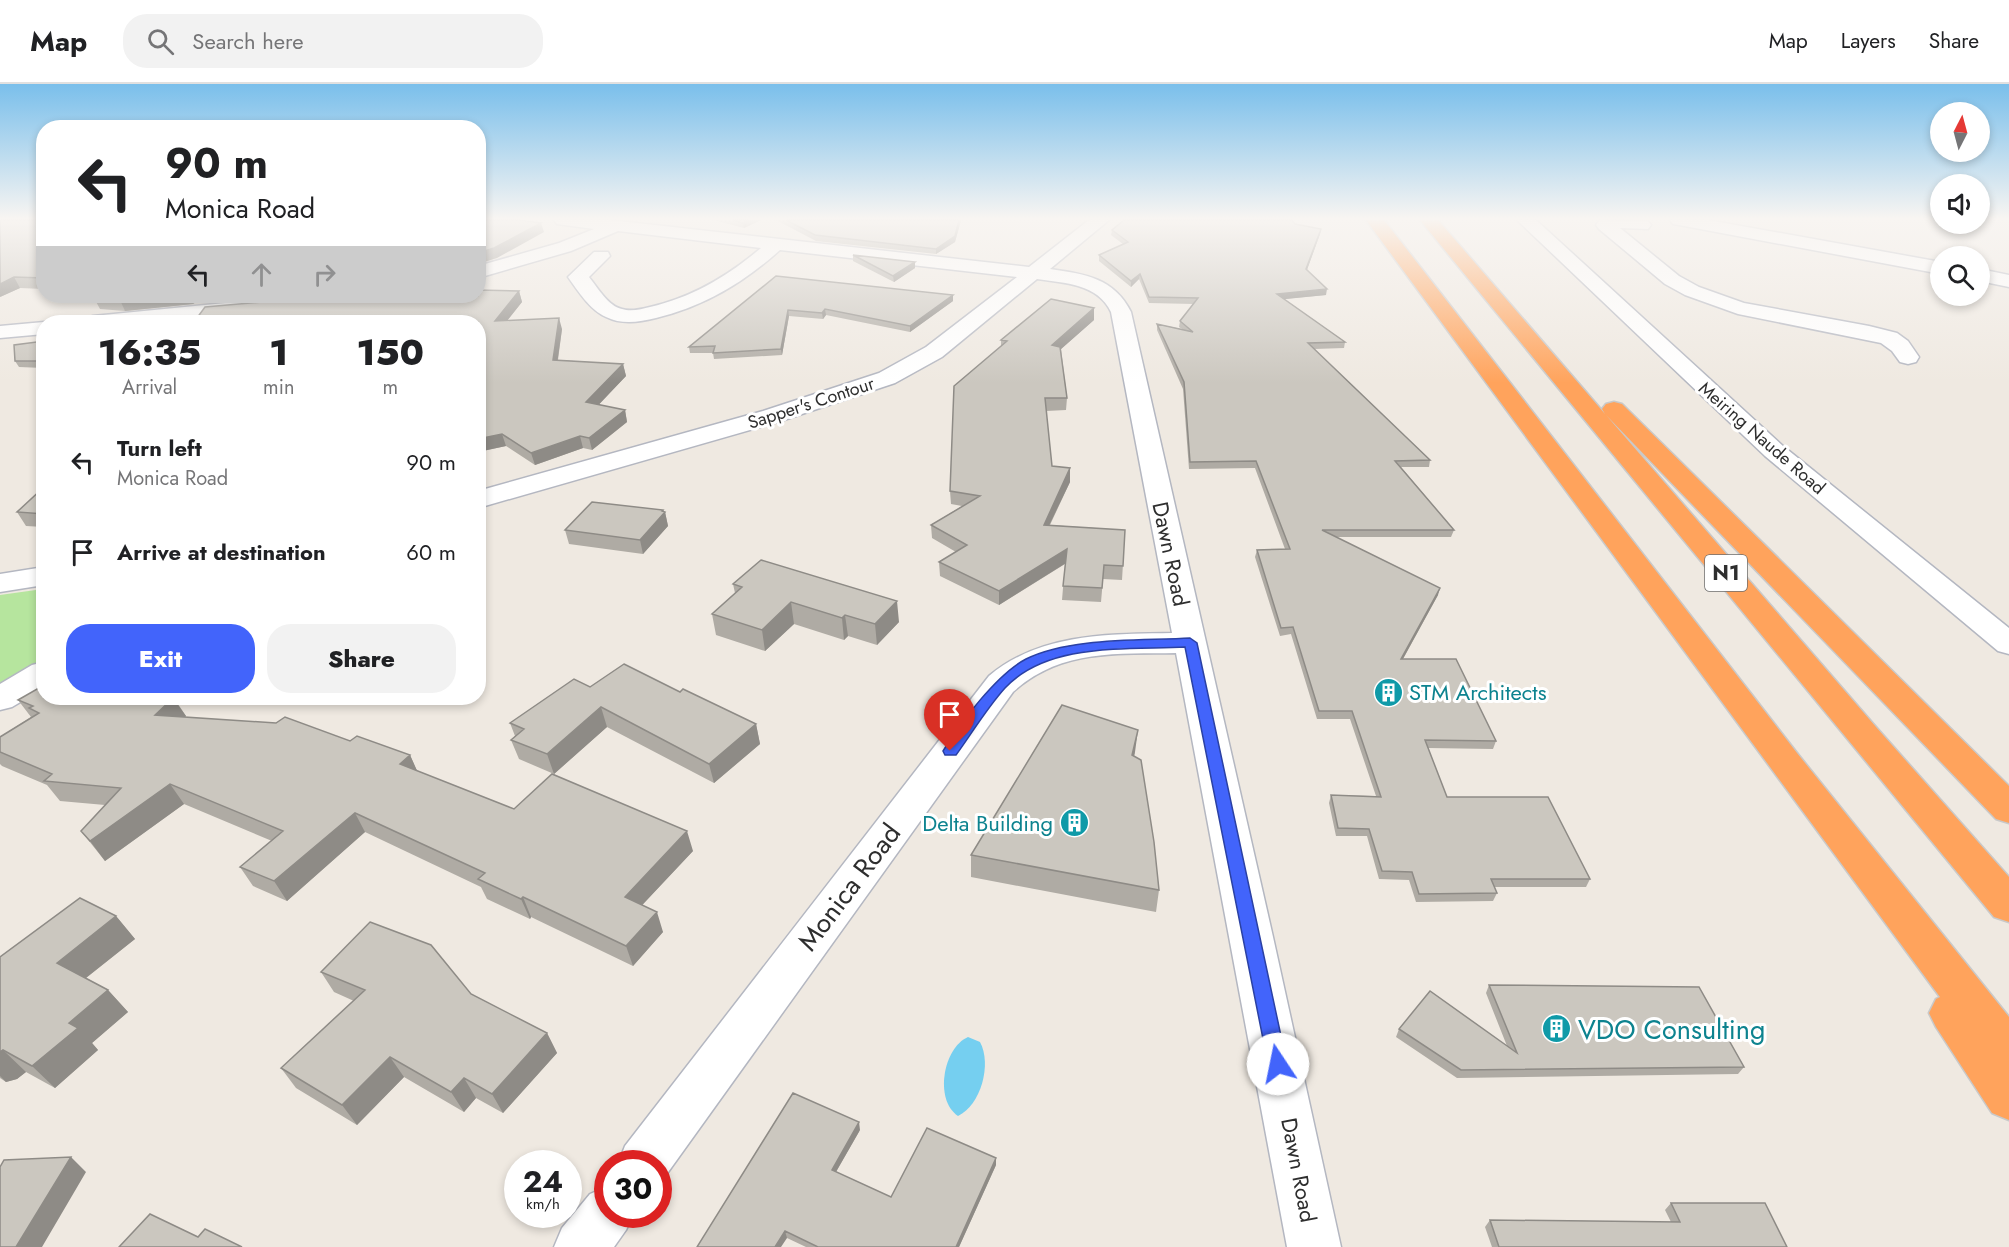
<!DOCTYPE html>
<style>
:root{--surface:#fff;--page:#f2f2f2;--text:#202124;--muted:#757577;--line:#e0e0e0;--accent:#4264fb}
body{margin:0;font-family:Jost,sans-serif;background:var(--page);color:var(--text);height:100vh;display:flex;flex-direction:column;font-size:22px;white-space:nowrap}
*{box-sizing:border-box;margin:0}
p{font-size:20px;color:var(--muted)}
.icon{flex:none;width:33px;height:33px;fill:none;stroke:currentColor;stroke-width:2;stroke-linecap:round;stroke-linejoin:round}
.map{position:relative;flex:1;overflow:hidden}
.drawer{position:absolute;left:36px;top:231px;width:450px;height:390px;display:flex;flex-direction:column;background:var(--surface);border-radius:24px;box-shadow:0 3px 9px #0003}
.drawer>*{flex:none}
.guide{position:absolute;left:36px;top:36px;width:450px;height:183px;border-radius:24px;box-shadow:0 3px 9px #0003;background:#fff;color:var(--text);overflow:hidden}
.needle{width:39px;rotate:6deg}
.tools{position:absolute;left:1930px;top:18px;display:grid;gap:12px}
.tools a{display:grid;place-items:center;width:60px;height:60px;border-radius:50%;background:var(--surface);box-shadow:0 3px 9px #0003;font-size:30px}
.speed{position:absolute;left:504px;top:1066px;display:flex;gap:12px;font-size:30px;font-weight:700;text-align:center}
.speed>*{display:grid;place-content:center;width:78px;height:78px;border-radius:50%;background:var(--surface);box-shadow:0 3px 9px #0003;line-height:1}
.speed small{font-size:15px;font-weight:400}
.speed .limit{border:9px solid #d22;background:#fff;color:#111}
.pin{position:absolute;display:grid;place-items:center;width:51px;height:51px;color:#fff;margin:-62px -26px;border-radius:50% 50% 50% 0;rotate:-45deg;box-shadow:0 0 6px #0007}
.pin .icon{rotate:45deg}
.me{position:absolute;width:66px;margin:-33px;rotate:349deg;stroke-linejoin:round;filter:drop-shadow(0 0 4px #0008)}
.turn{display:flex;align-items:center;gap:21px;height:126px;padding:0 30px;font-size:27px}
.turn .icon{width:78px;height:78px;stroke-width:2.5}
.turn b{display:block;font-size:42px;line-height:51px}
.lanes{display:flex;align-items:center;height:57px;padding:0 30px;background:#0003;justify-content:center;gap:30px;direction:ltr}
.lanes .off{opacity:.35}
.eta{display:flex;justify-content:space-evenly;align-items:center;height:102px;text-align:center}
.eta b{font-size:36px;font-weight:800;line-height:42px}
.cta{display:flex;gap:12px;margin-top:auto;padding:12px 30px}
.cta a{flex:1;height:69px;border-radius:24px;background:var(--accent);color:#fff;font-size:24px;font-weight:800;line-height:69px;text-align:center}
.cta a+a{background:var(--page);color:var(--text)}
ul{padding:0;list-style:none}
li{display:flex;align-items:center;gap:18px;height:90px;padding:0 30px}
li div{flex:1}
li b{display:block;font-size:22px}
li em{font-style:normal}
header{display:flex;align-items:center;gap:36px;box-sizing:border-box;height:84px;padding:0 30px;background:var(--surface);border-bottom:2px solid var(--line)}
header strong{font-size:28px}
nav{display:flex;gap:33px;margin-inline-start:auto;font-size:21px}
.search{width:420px;height:54px;background:var(--page);display:flex;align-items:center;gap:15px;box-sizing:border-box;padding:0 21px;border-radius:24px;color:var(--muted);font-size:22px}
.map>svg:first-child{display:block}
.green{fill:#b6e59e}
.water{fill:#75cff0}
.lines{fill:none;stroke-linecap:round;stroke-linejoin:round}
.minor-casing{stroke:#b4b7c1;stroke-width:3}
.highway-casing{stroke:#c9c9c9;stroke-width:3}
.minor{fill:#fff;fill-rule:evenodd}
.highway{fill:#ffa35c;fill-rule:evenodd}
.wall{fill:#afaba4}
.shaded-wall{fill:#8e8b86}
.building{fill:#cbc7bf;stroke:#8e8b86;stroke-width:1.5}
.route{fill:#4264fb;stroke:#2b41a3;stroke-width:1.5}
.labels{text-anchor:middle;dominant-baseline:central;stroke-width:6;stroke-linejoin:round;paint-order:stroke}
.far-street-label{font-size:18px;fill:#2e2e2e;stroke:#fff}
.shield{fill:#fff;stroke:#6d6d6d;stroke-width:1.5}
.shield-label{font-size:21px;font-weight:bold;fill:#2e2e2e}
.street-label{font-size:22px;fill:#2e2e2e;stroke:#fff}
.culture-label{font-size:22px;fill:#0d838f;stroke:#fff;text-anchor:start}
.near-street-label{font-size:27px;fill:#2e2e2e;stroke:#fff}
.near-culture-label{font-size:27px;fill:#0d838f;stroke:#fff;text-anchor:start}
</style>
<header>
<strong>Map</strong>
<div class="search"><svg class="icon" aria-label="search" viewBox="0 0 24 24"><circle cx="10" cy="10" r="6"/><path d="M15 15l6 6"/></svg>Search here</div>
<nav><a>Map</a><a>Layers</a><a>Share</a></nav>
</header>
<div class="map">
<svg width="2009" height="1163" viewBox="0 0 2009 1163">
<rect width="100%" height="100%" fill="#efe9e1"/>
<path class="green" d="M43,505V577L0,602V511Z"/>
<path class="water" d="M968,953L980,958C992,980 981,1021 958,1032C934,1016 943,964 968,953Z"/>
<g class="lines">
<defs>
<path id="minor" d="M554,136H610L1029,183L1089,136H1109L1050,185C1085,190 1114,194 1131,228L1273,853L1341,1163H1287L1176,569C1117,570 1060,565 1013,608L661,1098L658,1099V1080H618L625,1062L989,592C1040,549 1109,550 1172,549L1111,228C1098,200 1065,199 1037,195L942,273L895,299L781,337L478,424V407L763,327L879,289L926,263L1017,193L780,166C743,199 705,222 656,234C639,238 622,241 606,233C590,226 578,207 568,193L594,168H608L610,172L589,193C598,204 608,222 622,225C631,228 642,225 650,223C693,213 728,192 761,164L618,147L571,167L478,194V182L559,159L594,145L557,140Z
M1517,136H1536L1783,362L2009,544V570L1998,567L1765,372Z
M1600,136L1648,137L1651,141L1648,145L1620,144L1679,192L1699,203L1744,219L1869,242L1897,249L1908,257L1919,273L1916,278L1908,280L1900,278L1892,267L1881,259L1738,230L1685,211L1665,200L1599,145L1596,141Z
M1670,136H1708L1941,178V190L1679,141L1673,140Z
M1980,185L2009,191V203L1980,197Z
M246,217L253,219L256,223L253,227L151,238H83L86,234L93,232Z
M44,238H47H44V250L0,254V242Z
M44,483V501L0,508V490Z
M44,578V604L12,623L0,626V600L32,581Z
M608,1102V1131H633L626,1146L614,1163H554L562,1144L590,1110Z"/>
<path id="highway" d="M1366,136H1384L1797,669L2009,933V1036L1992,1029L1936,943L1929,929L1936,915L1940,913Z
M1420,136H1438L1605,330L1602,325L1606,320L1614,318L1622,320L2009,702V739L1996,735L1606,331L1876,643L2009,793V838L1994,833Z"/>
</defs>
<use href="#minor" class="minor-casing"/>
<use href="#highway" class="highway-casing"/>
<use href="#minor" class="minor"/>
<use href="#highway" class="highway"/>
</g>
<path class="wall" d="M44,136V205L20,204L0,213Z
M714,136H761L744,144Z
M776,136H961L955,158L936,170L816,157Z
M1295,140L1321,145L1320,150L1307,186L1326,211L1284,215L1345,258L1344,264L1314,265L1430,376L1429,383H1401L1454,446L1451,453H1336L1438,511L1403,575L1496,657L1493,665L1428,664L1447,713L1590,795L1586,803H1494L1497,809L1493,817L1416,818L1409,796L1379,795L1367,752H1336L1329,719L1331,711L1376,712L1350,635H1317L1291,550L1280,552L1255,473L1257,466L1285,465L1255,384L1189,385L1183,305L1157,246V240L1182,245L1179,243L1180,237L1194,220L1149,219L1139,195L1131,203L1099,177V171L1123,160L1111,151L1112,146Z
M853,171L915,178V184L894,198L853,177Z
M776,192L953,217L910,248L826,231L823,235L789,232L782,271L714,275L713,269H690L689,263Z
M519,207L522,218L507,237L562,245L558,276L623,280L626,292L598,321L625,326L627,338L592,366L583,364L535,381L506,362L478,368V238Z
M98,212H205L193,220L125,227L100,225L94,214Z
M1094,236L1061,265L1067,314L1066,326L1046,327L1052,382L1070,398L1050,441L1125,446L1122,496L1103,495L1101,518L1062,516L1065,480L999,521L940,492L939,478L956,468L932,454L931,441L962,422L951,420L950,407L1001,262V256Z
M44,257V284L19,283L15,277Z
M44,403V443L26,442L17,428Z
M665,428L668,442L643,470L569,460L565,446Z
M733,500L899,538L877,561L848,552L844,556L794,540L765,567L716,551L712,530L735,509Z
M590,603L680,608L756,640L760,660L714,699L607,643L554,690L519,675L511,656L515,652L510,639Z
M44,614H174L186,632L185,633L350,657L410,671L417,687L514,725L693,767L642,821L663,848L633,882L531,833L530,835L487,815L481,803L365,748L287,817L253,802L240,783L272,757L184,720L105,777L81,747L105,721L60,717L47,701L2,682L0,680V653L31,633L18,616Z
M1135,668L1134,672L1159,806L1156,828L971,793V771Z
M116,832L135,855L86,894L108,906L128,928L92,959L98,966L55,1004L26,988L17,995L6,998L0,994V873Z
M321,888L471,910L547,949L557,969L503,1029L476,1014L464,1028L404,993L357,1041L296,1004L281,984L354,917L334,908Z
M1489,901L1744,983L1738,990L1457,994L1396,953L1399,945L1507,962L1486,909Z
M860,1046L836,1088L891,1113L996,1081L959,1163H806L787,1154L697,1163Z
M1671,1119L1787,1163H1492L1485,1143L1490,1136L1671,1138L1665,1126Z"/>
<path class="shaded-wall" d="M749,136H761L744,144L743,139Z
M959,136H961L955,158L936,170V165Z
M541,139L544,148L497,174L478,180V169Z
M1321,145L1320,150L1305,191L1306,185Z
M915,178V184L894,198L893,192Z
M1140,190L1139,195L1131,203V197Z
M14,193L20,204L0,213V200Z
M1327,205L1326,211L1276,216L1277,210Z
M519,207L522,218L498,248L495,237Z
M953,211V217L910,248V242Z
M165,212H205L193,220L125,227L120,216Z
M221,212H279L223,217Z
M1094,224V236L1052,273V261Z
M825,225L826,231L823,235L822,229Z
M788,226L789,232L782,271L781,265Z
M559,234L562,245L556,287L553,276Z
M623,280L626,292L590,330L586,318Z
M625,326L627,338L592,366L589,354Z
M502,350L506,362L478,368V355Z
M580,352L583,364L535,381L531,369Z
M1070,384V398L1043,454L1044,441Z
M663,426L664,429L665,428L668,442L643,470L640,456Z
M1067,465L1066,479L999,521V507Z
M1440,504L1438,511L1399,582L1401,575Z
M897,517L899,538L877,561L875,540Z
M791,518L794,540L765,567L762,546Z
M845,531L848,552L844,556L842,534Z
M173,614L186,632L168,651L155,631Z
M601,623L607,643L554,690L547,670Z
M756,640L760,660L714,699L709,680Z
M1138,646L1135,668L1129,693L1132,671Z
M410,671L419,691L400,680Z
M170,700L184,720L105,777L90,757Z
M355,729L365,748L287,817L274,797Z
M687,747L693,767L631,833L625,813Z
M523,813L531,833L530,835L521,815Z
M657,828L663,848L633,882L626,862Z
M116,832L135,855L77,901L57,879Z
M108,906L128,928L92,959L98,966L55,1004L32,982L69,939Z
M547,949L557,969L503,1029L492,1010Z
M3,966L26,988L17,995L6,998L0,992V968Z
M390,973L404,993L357,1041L342,1021Z
M464,994L476,1014L464,1028L451,1008Z
M859,1038L860,1046L833,1093L832,1086Z
M71,1073L86,1088L42,1163H16Z
M996,1074V1081L959,1163H956Z
M785,1147L787,1154L781,1163H775Z"/>
<path class="building" d="M0,136H44V194L14,193L0,200Z
M478,136H519L541,139L494,164L478,169Z
M733,136H749L743,139Z
M786,136H959L955,152L936,165L815,151Z
M1124,136H1292L1295,140L1321,145L1306,185L1327,205L1277,210L1345,258L1308,259L1430,376L1395,377L1454,446H1322L1440,504L1401,575H1456L1496,657L1425,656L1447,713H1548L1590,795H1491L1497,809L1419,810L1412,788L1382,787L1369,745L1338,744L1331,711L1381,713L1352,627H1319L1293,543L1281,544L1257,466L1290,465L1256,377L1190,378L1184,298L1157,240L1193,248L1180,237L1198,214L1149,213L1140,190L1131,197L1099,171L1128,158L1112,146Z
M853,171L915,178L893,192Z
M776,192L953,211L910,242L825,225L822,229L788,226L781,265L713,269L715,262L689,263Z
M478,206L519,207L495,237L559,234L553,276L623,280L586,318L625,326L589,354L580,352L531,369L502,350L478,355V238H194L205,223L329,212H478Z
M98,212H165L120,216L94,214Z
M1051,215L1094,224L1052,261L1060,263L1067,314H1045L1052,382L1070,384L1044,441L1125,446L1123,482L1104,481L1102,504L1063,502L1067,465L999,507L939,478L967,461L931,441L980,412L950,407L954,302L1007,257L1001,256Z
M44,257V277H15L14,261Z
M44,403V430L17,428Z
M592,418L663,426L662,427L665,428L640,456L565,446Z
M761,476L897,517L875,540L845,531L842,534L791,518L762,546L712,530L742,503L733,500Z
M624,580L680,608L683,605L756,640L709,680L601,623L547,670L511,656L524,645L510,639L574,595L590,603Z
M44,601V614H173L155,631L276,639L285,633L350,657L357,652L410,671L400,680L514,725L552,690L687,747L625,813L657,828L626,862L523,813L521,815L478,795L485,789L355,729L274,797L240,783L283,747L170,700L90,757L81,747L121,704L44,697L52,690L0,668V653L39,629L29,624L33,622L18,616Z
M1062,621L1138,646L1132,671L1141,676L1154,758L1159,806L971,771Z
M80,814L116,832L57,879L108,906L69,939L78,944L32,982L3,966L0,968V873Z
M370,838L431,861L471,910L547,949L492,1010L464,994L451,1008L390,973L342,1021L281,984L365,906L321,888Z
M1489,901L1699,903L1744,983L1461,986L1399,945L1430,907L1517,969Z
M793,1009L859,1038L832,1086L891,1113L927,1044L996,1074L956,1163H818L785,1147L775,1163H697Z
M71,1073L16,1163H0V1083L4,1076Z
M1671,1119H1765L1787,1163H1499L1490,1136L1680,1138Z
M150,1130L198,1153L205,1145L242,1163H119Z"/>
<linearGradient id="sky" x2="0" y2="1"><stop stop-color="#7abfeb"/><stop offset="0.45" stop-color="#f8f5f2"/><stop offset="1" stop-color="#f8f5f2" stop-opacity="0"/></linearGradient>
<rect width="2009" height="299" fill="url(#sky)"/>
<path class="route" d="M1190,554L1197,559L1287,980L1285,986L1278,989L1271,986L1268,980L1185,563C1127,566 1048,558 1005,604C987,624 972,649 956,671H945L943,667C960,639 997,590 1026,575C1070,553 1142,557 1190,554Z"/>
<defs>
<symbol id="building-disc" viewBox="-11 -11 22 22"><circle r="9.5" fill="#0f9aa8" stroke="#fff"/><path d="M-4-6H4V6H1V3H-1V6H-4ZM-2.5-4.3h1.7v1.8h-1.7ZM.8-4.3h1.7v1.8H.8ZM-2.5-1h1.7V.8h-1.7ZM.8-1h1.7V.8H.8Z" fill="#fff"/></symbol>
</defs>
<g fill-rule="evenodd">
<use href="#building-disc" x="1372" y="592" width="33" height="33"/>
<use href="#building-disc" x="1058" y="722" width="33" height="33"/>
<use href="#building-disc" x="1540" y="928" width="33" height="33"/>
</g>
<g class="labels">
<g class="far-street-label">
<text transform="translate(811 319) rotate(-18)">Sapper's Contour</text>
<text transform="translate(1762 354) rotate(41)">Meiring Naude Road</text>
</g>
<rect class="shield" x="1705" y="471" width="42" height="36" rx="4.5"/>
<g class="shield-label">
<text x="1726" y="489">N1</text>
</g>
<g class="street-label">
<text transform="translate(1171 470) rotate(78)">Dawn Road</text>
<text transform="translate(1299 1086) rotate(79)">Dawn Road</text>
</g>
<g class="culture-label">
<text x="1409" y="608">STM Architects</text>
<text x="1053" y="739" text-anchor="end">Delta Building</text>
</g>
<g class="near-street-label">
<text transform="translate(849 803) rotate(-53)">Monica Road</text>
</g>
<g class="near-culture-label">
<text x="1578" y="945">VDO Consulting</text>
</g>
</g>
</svg>
<div class="tools">
<a><svg class="needle" viewBox="-14 -14 28 28"><path d="M0-13l5 13h-10z" fill="#e53935"/><path d="M0 13l5-13h-10z" fill="#757577"/></svg></a>
<a><svg class="icon" aria-label="sound" viewBox="0 0 24 24"><path d="M4 9h4l5-4v14l-5-4H4zM17 9q2 3 0 6"/></svg></a>
<a><svg class="icon" aria-label="search" viewBox="0 0 24 24"><circle cx="10" cy="10" r="6"/><path d="M15 15l6 6"/></svg></a>
</div>
<div class="speed"><div>24<small>km/h</small></div><div class="limit">30</div></div>
<div class="pin" style="left:950px;top:667px;background:#d93025"><svg class="icon" aria-label="arrive" viewBox="0 0 24 24"><path d="M6 21V4h12l-3 4 3 4H6"/></svg></div>
<svg class="me" style="left:1278px;top:980px" viewBox="-20 -20 40 40"><circle r="19" fill="#fff"/><path d="M0-13L10 11 0 6-10 11z" fill="#4264fb"/></svg>
<div class="guide">
<div class="turn"><svg class="icon" aria-label="left" viewBox="0 0 24 24"><path d="M17 20v-9H6M10 6l-5 5 5 5"/></svg><div><b>90 m</b>Monica Road</div></div>
<div class="lanes"><svg class="icon" aria-label="left" viewBox="0 0 24 24"><path d="M17 20v-9H6M10 6l-5 5 5 5"/></svg><svg class="icon off" aria-label="ahead" viewBox="0 0 24 24"><path d="M12 20V5M6 11l6-6 6 6"/></svg><svg class="icon off" aria-label="right" viewBox="0 0 24 24"><path d="M7 20v-9h11M14 6l5 5-5 5"/></svg></div>
</div>
<section class="drawer">
<div class="eta">
<div><b>16:35</b><p>Arrival</p></div>
<div><b>1</b><p>min</p></div>
<div><b>150</b><p>m</p></div>
</div>
<ul>
<li><svg class="icon" aria-label="left" viewBox="0 0 24 24"><path d="M17 20v-9H6M10 6l-5 5 5 5"/></svg><div><b>Turn left</b><p>Monica Road</p></div><em>90 m</em></li>
<li><svg class="icon" aria-label="arrive" viewBox="0 0 24 24"><path d="M6 21V4h12l-3 4 3 4H6"/></svg><div><b>Arrive at destination</b></div><em>60 m</em></li>
</ul>
<div class="cta"><a>Exit</a><a>Share</a></div>
</section>
</div>
